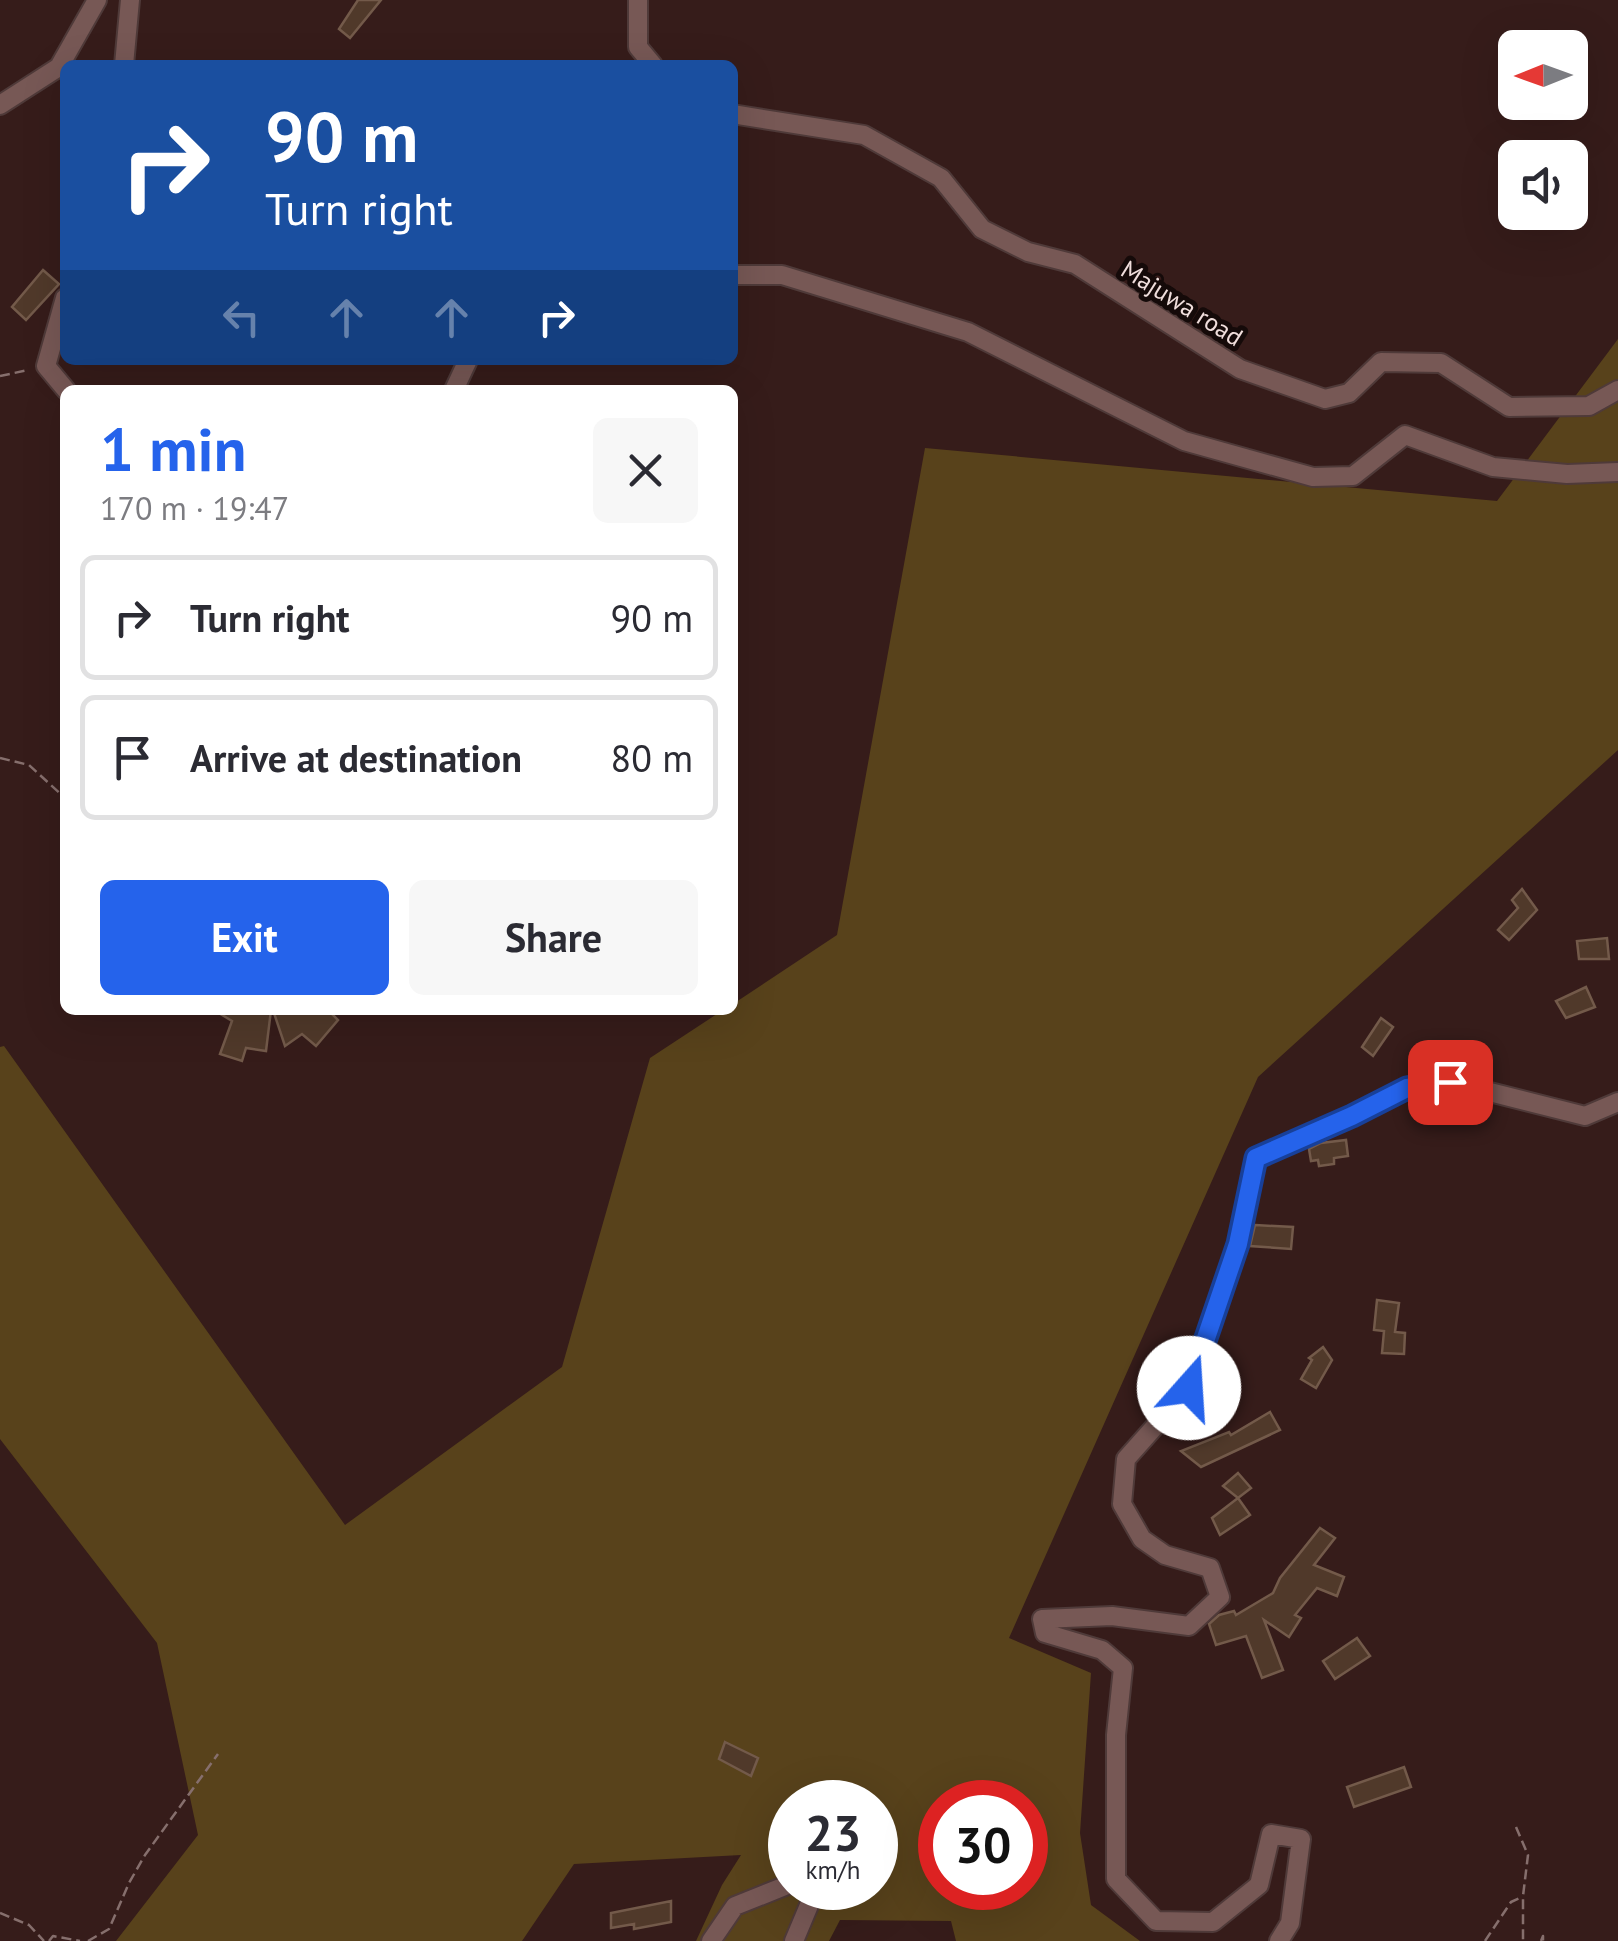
<!DOCTYPE html>
<meta charset="utf-8">
<style>
:root{--surface:#fff;--page:#f7f7f7;--text:#2b2b33;--muted:#7c7c81;--line:#e1e1e2;--accent:#2563eb}
body{margin:0;font-family:"PT Sans",sans-serif;background:var(--page);color:var(--text);height:100vh;display:flex;flex-direction:column;font-size:38px;white-space:nowrap}
*{box-sizing:border-box;margin:0}
p{font-size:32px;color:var(--muted)}
.icon{flex:none;width:55px;height:55px;fill:none;stroke:currentColor;stroke-width:2;stroke-linecap:round;stroke-linejoin:round}
.map{position:relative;flex:1;overflow:hidden}
.panel{position:absolute;left:60px;top:385px;width:678px;height:630px;display:flex;flex-direction:column;background:var(--surface);border-radius:15px;box-shadow:0 10px 40px #0002}
.panel>*{flex:none}
.guide{position:absolute;left:60px;top:60px;width:678px;height:305px;border-radius:15px;box-shadow:0 10px 40px #0002;background:#1a4fa0;color:#fff;overflow:hidden}
.needle{width:65px;rotate:269deg}
.fabs{position:absolute;left:1498px;top:30px;display:grid;gap:20px}
.fabs a{display:grid;place-items:center;width:90px;height:90px;border-radius:15px;background:var(--surface);box-shadow:0 10px 40px #0002;font-size:50px}
.speed{position:absolute;left:768px;top:1780px;display:flex;gap:20px;font-size:50px;font-weight:700;text-align:center}
.speed>*{display:grid;place-content:center;width:130px;height:130px;border-radius:50%;background:var(--surface);box-shadow:0 10px 40px #0002;line-height:1}
.speed small{font-size:25px;font-weight:400}
.speed .limit{border:15px solid #d22;background:#fff;color:#111}
.pin{position:absolute;display:grid;place-items:center;width:85px;height:85px;color:#fff;margin:-42px;border-radius:20px;box-shadow:0 5px 15px #0006}
.me{position:absolute;width:110px;margin:-55px;rotate:19deg;stroke-linejoin:round;filter:drop-shadow(0 0 8px #0008)}
.turn{display:flex;align-items:center;gap:35px;height:210px;padding:0 40px;font-size:45px}
.turn .icon{width:130px;height:130px;stroke-width:2.5}
.turn b{display:block;font-size:70px;line-height:85px}
.lanes{display:flex;align-items:center;height:95px;padding:0 40px;background:#0003;justify-content:center;gap:50px;direction:ltr}
.lanes .off{opacity:.35}
.round{display:grid;place-items:center;flex:none;width:105px;height:105px;border-radius:15px;background:var(--page)}
.summary{display:flex;align-items:center;justify-content:space-between;height:170px;padding:0 40px}
h1{font-size:60px;font-weight:800;line-height:75px;color:var(--accent)}
.button{display:flex;gap:20px;margin-top:auto;padding:20px 40px}
.button a{flex:1;height:115px;border-radius:15px;background:var(--accent);color:#fff;font-size:40px;font-weight:800;line-height:115px;text-align:center}
.button a+a{background:var(--page);color:var(--text)}
ul{padding:0;list-style:none}
li{display:flex;align-items:center;gap:30px;height:125px;margin:0 20px 15px;padding:0 20px;border:5px solid var(--line);border-radius:15px}
li div{flex:1}
li b{display:block;font-size:38px}
li em{font-style:normal}
.map>svg:first-child{display:block}
.green{fill:#58421b;fill-rule:evenodd}
.building{fill:#50392a;stroke:#735a4a;stroke-width:2.5}
.lines{fill:none;stroke-linecap:round;stroke-linejoin:round}
.street-casing{stroke:#4f3a39;stroke-width:22}
.path{stroke:#866f6d;stroke-width:2.5;stroke-dasharray:10 5;stroke-linecap:butt}
.street{stroke:#775855;stroke-width:18}
.route-casing{stroke:#184099;stroke-width:25}
.route{stroke:#2563eb;stroke-width:18}
.labels{text-anchor:middle;dominant-baseline:central;stroke-width:10;stroke-linejoin:round;paint-order:stroke}
.street-label{font-size:25px;fill:#f0dedc;stroke:#150a09}
</style>
<div class="map">
<svg width="1618" height="1941" viewBox="0 0 1618 1941">
<rect width="100%" height="100%" fill="#361c1a"/>
<path class="green" d="M1618,339V750L1258,1077L1009,1638L1091,1673L1080,1833L1091,1905L1140,1941H956L951,1921L840,1920L829,1941H696L722,1885L741,1855L574,1864L522,1941H116L198,1835L157,1643L0,1439V1047L4,1046L345,1525L562,1367L650,1058L723,1010H732L733,1004L837,935L925,448L1497,501ZM790,1802H875V1888H790ZM940,1802H1025V1888H940Z"/>
<path class="building" d="M358,0H381L350,38L339,29Z
M43,270L59,284L26,320L12,307Z
M1522,889L1537,910L1509,940L1498,930L1518,908L1512,900Z
M1607,938L1609,959H1579L1577,941Z
M1586,987L1595,1007L1566,1018L1556,1001Z
M214,1010H271L266,1051L246,1048L242,1061L220,1054L232,1021Z
M273,1010H328L338,1020L316,1046L302,1034L285,1046Z
M1381,1018L1393,1027L1373,1056L1362,1047Z
M1346,1140L1348,1156L1334,1158V1164L1319,1166L1318,1160L1311,1161L1309,1149L1321,1143Z
M1255,1225L1293,1227L1291,1249L1250,1246Z
M1377,1300L1399,1303L1395,1332L1405,1333L1404,1354L1382,1353L1384,1331L1374,1330Z
M1323,1347L1332,1360L1316,1388L1301,1379L1312,1360L1309,1358Z
M1270,1412L1280,1430L1201,1467L1181,1451L1229,1432L1231,1435Z
M1238,1473L1251,1488L1238,1498L1250,1515L1220,1535L1212,1518L1238,1498L1223,1486Z
M1320,1528L1335,1538L1314,1565L1344,1577L1337,1596L1317,1588L1295,1615L1301,1618L1289,1637L1264,1620L1283,1670L1262,1678L1246,1636L1216,1645L1209,1624L1219,1615L1234,1611L1236,1615L1273,1593L1280,1578Z
M1357,1638L1370,1656L1335,1679L1323,1661Z
M725,1742L758,1758L751,1776L719,1759Z
M1404,1767L1411,1787L1354,1807L1347,1787Z
M671,1901V1922L634,1929V1924L611,1928V1913Z"/>
<g class="lines">
<defs>
<path id="street" d="M638,0V47L653,65
M124,65L130,0
M0,105L59,67L97,0
M732,114L864,135L941,178L982,229L1028,252L1075,264L1240,369L1325,399L1349,393L1381,362L1441,363L1509,407L1589,406L1618,390
M732,275H782L968,332L1184,441L1313,477L1353,476L1405,435L1493,467L1567,474L1618,472
M65,298L46,366L66,390
M454,390L468,360
M711,1941L735,1906L790,1884
M794,1941L815,1891L811,1888
M1279,1941L1290,1923L1301,1839L1271,1834L1259,1885L1213,1922L1156,1921L1116,1879V1735L1123,1668L1102,1650L1045,1633L1042,1619L1112,1616L1189,1626L1220,1597L1210,1568L1165,1555L1142,1539L1122,1504L1126,1459L1189,1388L1237,1245L1257,1158L1352,1116L1407,1087L1450,1082L1585,1116L1618,1102"/>
</defs>
<use href="#street" class="street-casing"/>
<path class="path" d="M0,376L28,370
M0,758L29,765L65,798
M1516,1827L1528,1855L1523,1896V1941
M0,1913L29,1925L44,1941
M49,1941L53,1936L80,1941
M88,1941L109,1929L129,1883L145,1855L218,1754
M1485,1941L1511,1902L1522,1897
M1541,1941L1543,1936V1941"/>
<use href="#street" class="street"/>
</g>
<g class="lines">
<defs>
<path id="route" d="M1189,1388L1238,1244L1256,1158L1352,1116L1407,1088L1450,1082"/>
</defs>
<use href="#route" class="route-casing"/>
<use href="#route" class="route"/>
</g>
<g class="labels">
<g class="street-label">
<text transform="translate(1182 303) rotate(32)">Majuwa road</text>
</g>
</g>
</svg>
<div class="fabs">
<a><svg class="needle" viewBox="-14 -14 28 28"><path d="M0-13l5 13h-10z" fill="#e53935"/><path d="M0 13l5-13h-10z" fill="#7c7c81"/></svg></a>
<a><svg class="icon" aria-label="sound" viewBox="0 0 24 24"><path d="M4 9h4l5-4v14l-5-4H4zM17 9q2 3 0 6"/></svg></a>
</div>
<div class="speed"><div>23<small>km/h</small></div><div class="limit">30</div></div>
<div class="pin" style="left:1450px;top:1082px;background:#d93025"><svg class="icon" aria-label="arrive" viewBox="0 0 24 24"><path d="M6 21V4h12l-3 4 3 4H6"/></svg></div>
<svg class="me" style="left:1189px;top:1388px" viewBox="-20 -20 40 40"><circle r="19" fill="#fff"/><path d="M0-13L10 11 0 6-10 11z" fill="#2563eb"/></svg>
<div class="guide">
<div class="turn"><svg class="icon" aria-label="right" viewBox="0 0 24 24"><path d="M7 20v-9h11M14 6l5 5-5 5"/></svg><div><b>90 m</b>Turn right</div></div>
<div class="lanes"><svg class="icon off" aria-label="left" viewBox="0 0 24 24"><path d="M17 20v-9H6M10 6l-5 5 5 5"/></svg><svg class="icon off" aria-label="ahead" viewBox="0 0 24 24"><path d="M12 20V5M6 11l6-6 6 6"/></svg><svg class="icon off" aria-label="ahead" viewBox="0 0 24 24"><path d="M12 20V5M6 11l6-6 6 6"/></svg><svg class="icon" aria-label="right" viewBox="0 0 24 24"><path d="M7 20v-9h11M14 6l5 5-5 5"/></svg></div>
</div>
<section class="panel">
<div class="summary"><div><h1>1 min</h1><p>170 m · 19:47</p></div><a class="round"><svg class="icon" aria-label="close" viewBox="0 0 24 24"><path d="M6 6l12 12M18 6L6 18"/></svg></a></div>
<ul>
<li><svg class="icon" aria-label="right" viewBox="0 0 24 24"><path d="M7 20v-9h11M14 6l5 5-5 5"/></svg><div><b>Turn right</b></div><em>90 m</em></li>
<li><svg class="icon" aria-label="arrive" viewBox="0 0 24 24"><path d="M6 21V4h12l-3 4 3 4H6"/></svg><div><b>Arrive at destination</b></div><em>80 m</em></li>
</ul>
<div class="button"><a>Exit</a><a>Share</a></div>
</section>
</div>
